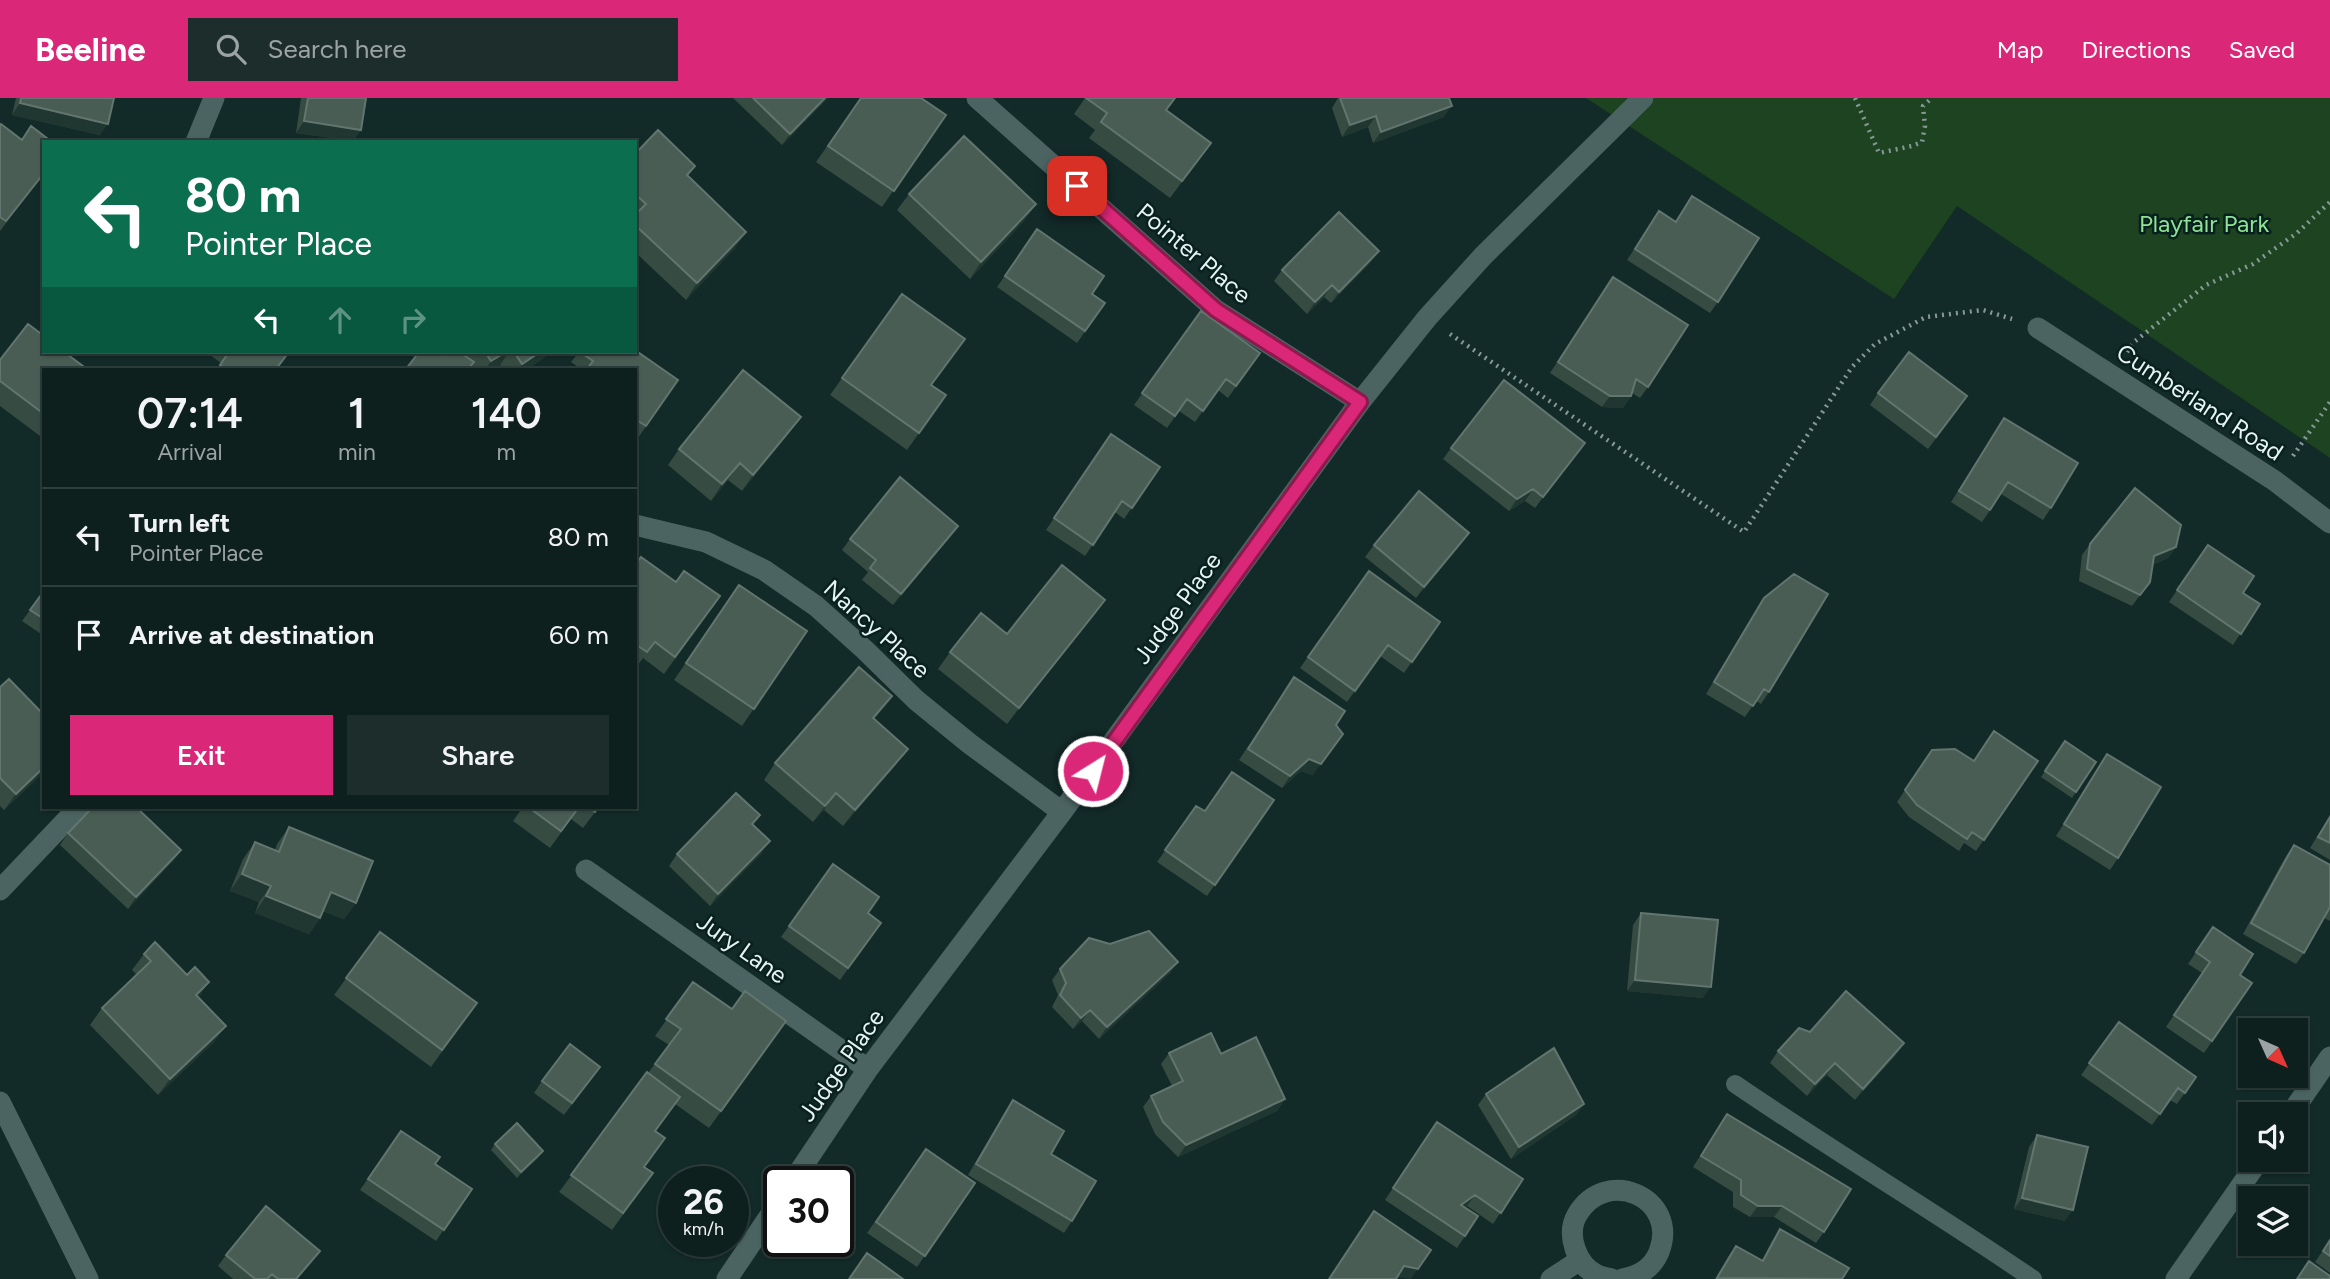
<!DOCTYPE html>
<style>
:root{--surface:#0e201e;--page:#1c2d2b;--text:#f1f3f6;--muted:#9ba3a4;--line:#2e3e3c;--accent:#db2777}
body{margin:0;font-family:Figtree,sans-serif;background:var(--page);color:var(--text);height:100vh;display:flex;flex-direction:column;font-size:26px;white-space:nowrap}
*{box-sizing:border-box;margin:0}
p{font-size:23px;color:var(--muted)}
.icon{flex:none;width:38px;height:38px;fill:none;stroke:currentColor;stroke-width:2;stroke-linecap:round;stroke-linejoin:round}
.map{position:relative;flex:1;overflow:hidden}
.details{position:absolute;left:42px;top:270px;width:595px;height:441px;display:flex;flex-direction:column;background:var(--surface);border-radius:0px;box-shadow:0 2px 5px #0004,0 0 0 2px var(--line)}
.details>*{flex:none}
.hud{position:absolute;left:42px;top:42px;width:595px;height:214px;border-radius:0px;box-shadow:0 2px 5px #0004,0 0 0 2px var(--line);background:#0b6e4f;color:#fff;overflow:hidden}
.needle{width:46px;rotate:135deg}
.fabs{position:absolute;left:2238px;top:920px;display:grid;gap:14px}
.fabs a{display:grid;place-items:center;width:70px;height:70px;border-radius:0px;background:var(--surface);box-shadow:0 2px 5px #0004,0 0 0 2px var(--line);font-size:35px}
.speed{position:absolute;left:658px;top:1068px;display:flex;gap:14px;font-size:35px;font-weight:700;text-align:center}
.speed>*{display:grid;place-content:center;width:91px;height:91px;border-radius:50%;background:var(--surface);box-shadow:0 2px 5px #0004,0 0 0 2px var(--line);line-height:1}
.speed small{font-size:18px;font-weight:400}
.speed .limit{border:4px solid #111;border-radius:10px;background:#fff;color:#111}
.pin{position:absolute;display:grid;place-items:center;width:60px;height:60px;color:#fff;margin:-30px;border-radius:14px;box-shadow:0 4px 10px #0006}
.me{position:absolute;width:77px;margin:-38px;rotate:36deg;stroke-linejoin:round;filter:drop-shadow(0 0 5px #0008)}
.turn{display:flex;align-items:center;gap:24px;height:147px;padding:0 28px;font-size:32px}
.turn .icon{width:91px;height:91px;stroke-width:2.5}
.turn b{display:block;font-size:49px;line-height:60px}
.lanes{display:flex;align-items:center;height:66px;padding:0 28px;background:#0003;justify-content:center;gap:35px;direction:ltr}
.lanes .off{opacity:.35}
.eta{display:flex;justify-content:space-evenly;align-items:center;height:119px;text-align:center}
.eta b{font-size:42px;font-weight:600;line-height:49px}
.button{display:flex;gap:14px;margin-top:auto;padding:14px 28px}
.button a{flex:1;height:80px;border-radius:0px;background:var(--accent);color:#fff;font-size:28px;font-weight:600;line-height:80px;text-align:center}
.button a+a{background:var(--page);color:var(--text)}
ul{padding:0;list-style:none}
li{display:flex;align-items:center;gap:21px;height:98px;padding:0 28px;border-top:2px solid var(--line)}
li div{flex:1}
li b{display:block;font-size:26px}
li em{font-style:normal}
header{display:flex;align-items:center;gap:42px;box-sizing:border-box;height:98px;padding:0 35px;background:var(--accent);color:#fff}
header strong{font-size:33px}
nav{display:flex;gap:38px;margin-inline-start:auto;font-size:24px}
.search{width:490px;height:63px;background:var(--page);display:flex;align-items:center;gap:18px;box-sizing:border-box;padding:0 24px;border-radius:0px;color:var(--muted);font-size:26px}
.map>svg:first-child{display:block}
.green{fill:#1d4321}
.lines{fill:none;stroke-linecap:round;stroke-linejoin:round}
.path{stroke:#869997;stroke-width:4.5;stroke-dasharray:2 5;stroke-linecap:butt}
.lane{stroke:#4b6462;stroke-width:18}
.street{stroke:#4b6462;stroke-width:21}
.secondary{stroke:#4b6462;stroke-width:21}
.wall{fill:#364b42}
.shaded-wall{fill:#203630}
.building{fill:#495d55;stroke:#62756e;stroke-width:2}
.route-casing{stroke:#8e194d;stroke-width:18}
.route{stroke:#db2777;stroke-width:12}
.labels{text-anchor:middle;dominant-baseline:central;stroke-width:5;stroke-linejoin:round;paint-order:stroke}
.park-label{font-size:24px;fill:#8de393;stroke:#08201e}
.street-label{font-size:24px;fill:#e6f4f2;stroke:#08201e}
</style>
<header>
<strong>Beeline</strong>
<div class="search"><svg class="icon" aria-label="search" viewBox="0 0 24 24"><circle cx="10" cy="10" r="6"/><path d="M15 15l6 6"/></svg>Search here</div>
<nav><a>Map</a><a>Directions</a><a>Saved</a></nav>
</header>
<div class="map">
<svg width="2330" height="1181" viewBox="0 0 2330 1181">
<rect width="100%" height="100%" fill="#122a28"/>
<path class="green" d="M1586,0H2330V360L1957,108L1894,201Z"/>
<g class="lines">
<path class="path" d="M1855,0L1879,55L1912,48L1922,44L1925,28L1923,8L1932,0
M1450,236L1744,434L1852,269L1875,246L1926,219L1983,212L2012,221
M2127,254L2134,244L2206,187L2253,166L2297,135L2330,104
M2293,358L2330,304"/>
<path class="lane" d="M1735,986C1833,1053 1935,1114 2033,1181"/>
<path class="street" d="M977,0L1216,212L1360,304
M196,44L214,0
M2038,230L2275,383L2330,425
M635,427L706,444L764,472L816,508L865,552L916,602L970,646L1062,714
M586,772L868,971
M0,792L79,709
M2290,1017L2330,959
M793,1083L868,971L1062,714L1360,304L1427,220L1483,158L1643,0
M727,1181L779,1104
M1551,1181L1580,1162
M1612,1181C1607,1180 1601,1179 1597,1177C1576,1167 1566,1136 1577,1117C1606,1067 1680,1100 1659,1154C1652,1171 1639,1178 1622,1181
M2176,1181L2259,1062"/>
<path class="secondary" d="M0,1004L88,1181"/>
</g>
<path class="wall" d="M16,0H114L100,37L12,17Z
M301,0H366L361,32L353,43L296,35Z
M733,0H828L782,47Z
M861,0L946,17L882,109L816,64Z
M1085,0L1166,12L1211,45L1170,100L1089,40L1095,32L1074,16Z
M1338,0H1449L1444,19L1373,45L1368,29L1342,39L1332,10Z
M0,27L22,42L44,76L0,133Z
M635,56L688,78L735,150L686,202L635,154Z
M909,96L1036,106L1024,123L970,181L897,112Z
M1692,98L1718,204L1710,215L1627,162L1659,113L1675,123Z
M1037,131L1092,196L1105,205L1077,245L997,189Z
M1371,164L1331,205L1324,199L1307,216L1274,183L1282,172Z
M1605,191L1648,289L1640,300L1632,295L1631,298L1623,310L1602,309L1550,275Z
M902,196L932,287L946,297L907,352L830,297Z
M1201,213L1260,255L1228,300L1218,292L1195,324L1179,313L1167,330L1134,307Z
M211,254H289L276,271H217L221,265L209,256Z
M463,254H549L544,260L527,271H503L500,267L493,271H474L471,267L444,257L465,258Z
M579,254H635L678,282L638,340L635,338V271H581L571,264Z
M0,262L44,271V341L0,308Z
M1878,295L1959,310L1928,351L1870,307Z
M2004,320L2051,410L2043,422L2001,396L1982,424L1951,404Z
M789,335L742,393L728,382L711,403L668,367L679,351Z
M1111,336L1160,369L1124,421L1115,414L1085,458L1046,432Z
M1451,350L1576,356L1535,410L1525,403L1509,413L1443,361Z
M1469,435L1461,446L1416,500L1365,459L1374,447Z
M950,439L893,507L862,482L868,474L842,452L850,441Z
M2090,446L2176,449L2168,460L2152,467L2150,484L2132,508L2079,483L2082,457Z
M2208,447L2243,495L2260,506L2233,547L2169,504Z
M635,467L708,515L664,576L643,560L635,571Z
M1369,473L1440,524L1404,575L1380,558L1347,604L1300,570Z
M739,487L807,533L742,628L674,582Z
M44,493V538L22,523Z
M1764,500L1769,594L1761,606L1756,603L1745,619L1706,596Z
M1105,502L1093,519L1007,626L938,571L950,554Z
M1294,579L1336,627L1313,677L1301,673L1282,690L1239,662Z
M0,589L44,617V674L4,712L0,708Z
M880,614L874,621L896,667L843,728L824,712L813,724L764,682L775,665Z
M2065,643L2096,664L2072,700L2041,679Z
M1932,652L1973,663H2038L1976,753L1964,745L1959,753L1909,719L1897,704Z
M2107,656L2118,760L2110,772L2056,738Z
M1274,702L1207,798L1157,764L1196,708L1205,713Z
M523,709H599L583,730L571,721L550,750L513,723Z
M2330,717V762L2310,750Z
M753,727L762,755L710,808L669,768L677,756Z
M289,729L356,805L344,821L323,813L320,820L309,836L255,815L259,804L230,793L243,761L255,744L275,752L277,746Z
M68,735L181,752L173,763L128,811L60,747Z
M2294,747L2330,767V823L2324,820L2304,855L2296,866L2243,836L2286,758Z
M833,766L868,815L881,825L840,882L781,839Z
M1641,815L1703,900L1627,893L1633,827Z
M2213,829L2240,877L2252,885L2204,955L2166,929L2202,875L2188,866Z
M380,834L477,905L431,969L334,897Z
M1110,846L1178,864L1170,875L1099,941L1082,923L1073,931L1052,909L1058,897L1052,882L1060,871Z
M144,856L198,900L214,944L158,997L90,927L102,910L137,877L132,872Z
M693,884L732,911L786,923L709,1030L675,1006L656,1033L644,1069L653,1075L612,1132L559,1094L669,947L655,938Z
M2119,924L2196,979L2177,1006L2170,1002L2152,1027L2081,977Z
M1810,934L1896,957L1855,1002L1827,977L1807,998L1770,965L1778,953Z
M1169,955L1221,956L1285,1001L1277,1013L1178,1059L1155,1036L1143,1009L1151,998L1172,988L1161,966Z
M600,969L564,1017L534,995L542,983Z
M1486,996L1584,1006L1576,1017L1511,1061L1478,1007Z
M1013,1002L1051,1056L1072,1123L1064,1135L968,1077L1005,1014Z
M1727,1016L1824,1134L1816,1145L1774,1119H1750L1733,1109V1094L1693,1069Z
M1437,1024L1523,1081L1493,1126L1467,1108L1465,1110V1138L1457,1150L1385,1102Z
M401,1033L435,1066L472,1091L436,1143L360,1092Z
M2037,1037L2065,1123L2014,1111L2029,1049Z
M495,1046L539,1059L517,1080L491,1052Z
M926,1051L975,1085L917,1169L867,1135Z
M1780,1131L1842,1181H1715L1728,1159L1736,1148L1762,1162L1772,1143Z
M2330,1142V1175L2315,1164Z
M320,1153L298,1181H233L218,1168L226,1157Z"/>
<path class="shaded-wall" d="M825,0H828L782,47L790,36Z
M20,5L108,26L100,37L12,17Z
M1452,8L1444,19L1373,45L1381,34Z
M1376,18L1368,29L1342,39L1350,27Z
M304,23L361,32L353,43L296,35Z
M1036,106L1024,123L970,181L981,164Z
M746,134L735,150L686,202L697,185Z
M1379,153L1371,164L1331,205L1339,194Z
M1332,187L1324,199L1307,216L1315,204Z
M506,254H509L500,267L493,271H486L491,263Z
M540,254H549L544,260L527,271H518L522,266Z
M1610,298H1631L1623,310L1602,309Z
M801,319L789,335L742,393L753,377Z
M740,365L728,382L711,403L722,386Z
M1533,391L1525,403L1509,413L1517,401Z
M958,428L950,439L893,507L901,496Z
M1469,435L1461,446L1416,500L1424,489Z
M2176,449L2168,460L2146,469L2154,458Z
M1105,502L1093,519L1007,626L1019,610Z
M892,598L880,614L861,636L873,620Z
M1343,636L1313,677L1301,673L1282,690L1290,678L1309,661Z
M908,651L896,667L843,728L855,712Z
M44,669V674L4,712L16,696Z
M836,695L824,712L813,724L825,708Z
M770,743L762,755L710,808L718,796Z
M181,752L173,763L128,811L136,799Z
M242,776L271,788L259,804L230,793Z
M331,794L356,805L344,821L319,811Z
M266,798L320,820L309,836L255,815Z
M1178,864L1170,875L1099,941L1107,929Z
M1635,882L1711,889L1703,900L1627,893Z
M209,884L198,901L196,897Z
M1090,912L1082,923L1073,931L1081,920Z
M226,928L214,944L158,997L170,981Z
M1904,945L1896,957L1855,1002L1863,991Z
M1835,965L1827,977L1807,998L1815,986Z
M1285,1001L1277,1013L1178,1059L1186,1047Z
M1584,1006L1576,1017L1511,1061L1519,1049Z
M543,1053L539,1059L517,1080L521,1074Z
M1475,1097L1467,1108L1453,1119L1461,1107Z
M2022,1100L2073,1112L2065,1123L2014,1111Z
M1758,1108H1782L1774,1119H1750Z
M320,1153L298,1181H296Z
M1404,1168L1418,1171L1411,1181L1396,1179Z"/>
<path class="building" d="M21,0H114L108,26L20,5Z
M308,0H366L361,32L304,23Z
M753,0H825L790,36Z
M861,0H921L946,17L894,93L828,48Z
M1086,0H1175L1166,12L1211,45L1182,83L1101,24L1107,15Z
M1340,0H1449L1452,8L1381,34L1376,18L1350,27Z
M1,26L22,42L31,28L52,44H44V75L6,123L0,119V27Z
M658,32L695,68L687,77L746,134L697,185L635,127V117L646,106L635,96V56Z
M964,38L1036,106L981,164L909,96Z
M1692,98L1759,140L1718,204L1635,151L1659,113L1676,124Z
M1339,114L1379,153L1339,194L1332,187L1315,204L1282,172Z
M1037,131L1104,178L1092,196L1105,205L1085,233L1005,178Z
M1613,179L1688,227L1648,289L1636,281L1631,298H1610L1558,264Z
M902,196L965,241L931,287L946,297L919,335L842,280Z
M1201,213L1260,255L1236,288L1226,281L1203,313L1187,301L1175,318L1142,295Z
M28,226L44,238V254H64L87,271H44V316L0,283V262Z
M635,252L678,282L646,328L635,321V271H587L593,263L580,254H635Z
M229,254H289L276,271H226L220,267Z
M419,254H440L444,257L446,254H459L474,264L468,271H406Z
M485,254H506L491,263Z
M514,254H540L522,266Z
M1909,254L1967,298L1936,339L1878,295Z
M743,272L801,319L753,377L740,365L722,386L679,351Z
M1504,282L1585,345L1543,399L1533,391L1517,401L1451,350Z
M2004,320L2078,365L2051,410L2008,384L1990,412L1959,393Z
M1111,336L1160,369L1132,410L1122,403L1093,447L1054,420Z
M900,379L958,428L901,496L870,470L876,462L850,441Z
M2135,390L2181,427L2176,449L2154,458L2150,484L2140,497L2087,471L2090,446Z
M1419,393L1469,435L1424,489L1374,447Z
M2208,447L2254,478L2243,495L2260,506L2241,536L2177,492Z
M641,459L676,484L684,473L720,498L675,559L655,544L647,554L635,546V467Z
M1062,467L1105,502L1019,610L950,554L981,515L1007,536Z
M1369,473L1440,524L1412,564L1388,547L1355,593L1308,559Z
M1794,476L1828,496L1769,594L1764,591L1753,608L1714,584L1764,500Z
M739,487L807,533L754,611L686,565Z
M44,493V521L30,512Z
M859,569L892,598L873,620L908,651L855,712L836,695L825,708L775,665Z
M1294,579L1345,613L1336,627L1343,636L1321,666L1309,661L1290,678L1248,651Z
M9,581L44,617V669L16,696L0,680V589Z
M1994,633L2038,663L1984,742L1972,734L1967,741L1917,707L1905,692L1932,652L1955,651L1974,663Z
M2065,643L2096,664L2076,694L2045,673Z
M2107,656L2161,689L2118,760L2064,726Z
M1232,674L1274,702L1215,787L1165,752L1196,708L1205,713Z
M736,695L760,717L752,726L770,743L718,796L677,756Z
M93,709H136L181,752L136,799L68,735Z
M528,709H579L561,733Z
M589,709H598L595,714Z
M2330,719V745L2318,739Z
M289,729L373,763L356,805L331,794L320,820L266,798L271,788L242,776L255,744L279,754Z
M2294,747L2330,767V809L2304,855L2251,825Z
M833,766L879,799L868,815L881,825L848,870L789,828Z
M1641,815L1718,822L1711,889L1635,882Z
M2213,829L2253,856L2240,877L2252,885L2212,943L2174,917L2210,864L2196,854Z
M1149,833L1178,864L1107,929L1090,912L1081,920L1060,897L1066,885L1060,871L1089,840L1110,846Z
M380,834L477,905L442,952L346,880Z
M155,844L187,877L195,869L209,884L196,897L226,928L170,981L102,910L151,863L144,856Z
M693,884L732,911L745,893L786,923L721,1013L655,966L681,931L666,921Z
M1846,893L1904,945L1863,991L1835,965L1815,986L1778,953L1799,930L1810,934Z
M2119,924L2196,979L2185,995L2178,990L2160,1016L2089,965Z
M1211,935L1221,956L1256,939L1285,1001L1186,1047L1163,1024L1151,998L1183,983L1169,955Z
M570,946L600,969L572,1005L542,983Z
M1554,950L1584,1006L1519,1049L1486,996Z
M647,974L680,999L655,1033L665,1040L644,1069L653,1075L623,1115L571,1077Z
M1013,1002L1064,1033L1051,1056L1096,1083L1072,1123L976,1066Z
M1727,1016L1851,1091L1824,1134L1782,1108H1758L1741,1097V1082L1701,1058Z
M1437,1024L1523,1081L1501,1115L1475,1097L1461,1107L1478,1118L1465,1138L1393,1090Z
M517,1025L543,1053L521,1074L495,1046Z
M401,1033L440,1059L435,1066L472,1091L444,1132L368,1081Z
M2037,1037L2088,1049L2073,1112L2022,1100Z
M926,1051L975,1085L925,1158L876,1124Z
M266,1108L320,1153L296,1181H278L272,1176L267,1181H255L226,1157Z
M1374,1113L1431,1152L1418,1171L1404,1168L1396,1181H1329Z
M1780,1131L1849,1170L1842,1181L1717,1180L1736,1148L1763,1163Z
M2330,1142V1158L2323,1153Z
M867,1155L903,1181H849Z
M2309,1163L2330,1178V1181H2297Z"/>
<g class="lines">
<defs>
<path id="route" d="M1077,88L1216,212L1360,304L1093,673"/>
</defs>
<use href="#route" class="route-casing"/>
<use href="#route" class="route"/>
</g>
<g class="labels">
<g class="park-label">
<text x="2204" y="125">Playfair Park</text>
</g>
<g class="street-label">
<text transform="translate(1194 155) rotate(40)">Pointer Place</text>
<text transform="translate(2200 304) rotate(33)">Cumberland Road</text>
<text transform="translate(1177 510) rotate(-54)">Judge Place</text>
<text transform="translate(877 531) rotate(42)">Nancy Place</text>
<text transform="translate(742 850) rotate(35)">Jury Lane</text>
<text transform="translate(841 967) rotate(-55)">Judge Place</text>
</g>
</g>
</svg>
<div class="fabs">
<a><svg class="needle" viewBox="-14 -14 28 28"><path d="M0-13l5 13h-10z" fill="#e53935"/><path d="M0 13l5-13h-10z" fill="#9ba3a4"/></svg></a>
<a><svg class="icon" aria-label="sound" viewBox="0 0 24 24"><path d="M4 9h4l5-4v14l-5-4H4zM17 9q2 3 0 6"/></svg></a>
<a><svg class="icon" aria-label="layers" viewBox="0 0 24 24"><path d="M12 4l9 5-9 5-9-5zM3 14l9 5 9-5"/></svg></a>
</div>
<div class="speed"><div>26<small>km/h</small></div><div class="limit">30</div></div>
<div class="pin" style="left:1077px;top:88px;background:#d93025"><svg class="icon" aria-label="arrive" viewBox="0 0 24 24"><path d="M6 21V4h12l-3 4 3 4H6"/></svg></div>
<svg class="me" style="left:1093px;top:673px" viewBox="-20 -20 40 40"><circle r="17" fill="#db2777" stroke="#fff" stroke-width="3"/><path d="M0-11L8 9 0 5-8 9z" fill="#fff"/></svg>
<div class="hud">
<div class="turn"><svg class="icon" aria-label="left" viewBox="0 0 24 24"><path d="M17 20v-9H6M10 6l-5 5 5 5"/></svg><div><b>80 m</b>Pointer Place</div></div>
<div class="lanes"><svg class="icon" aria-label="left" viewBox="0 0 24 24"><path d="M17 20v-9H6M10 6l-5 5 5 5"/></svg><svg class="icon off" aria-label="ahead" viewBox="0 0 24 24"><path d="M12 20V5M6 11l6-6 6 6"/></svg><svg class="icon off" aria-label="right" viewBox="0 0 24 24"><path d="M7 20v-9h11M14 6l5 5-5 5"/></svg></div>
</div>
<section class="details">
<div class="eta">
<div><b>07:14</b><p>Arrival</p></div>
<div><b>1</b><p>min</p></div>
<div><b>140</b><p>m</p></div>
</div>
<ul>
<li><svg class="icon" aria-label="left" viewBox="0 0 24 24"><path d="M17 20v-9H6M10 6l-5 5 5 5"/></svg><div><b>Turn left</b><p>Pointer Place</p></div><em>80 m</em></li>
<li><svg class="icon" aria-label="arrive" viewBox="0 0 24 24"><path d="M6 21V4h12l-3 4 3 4H6"/></svg><div><b>Arrive at destination</b></div><em>60 m</em></li>
</ul>
<div class="button"><a>Exit</a><a>Share</a></div>
</section>
</div>
